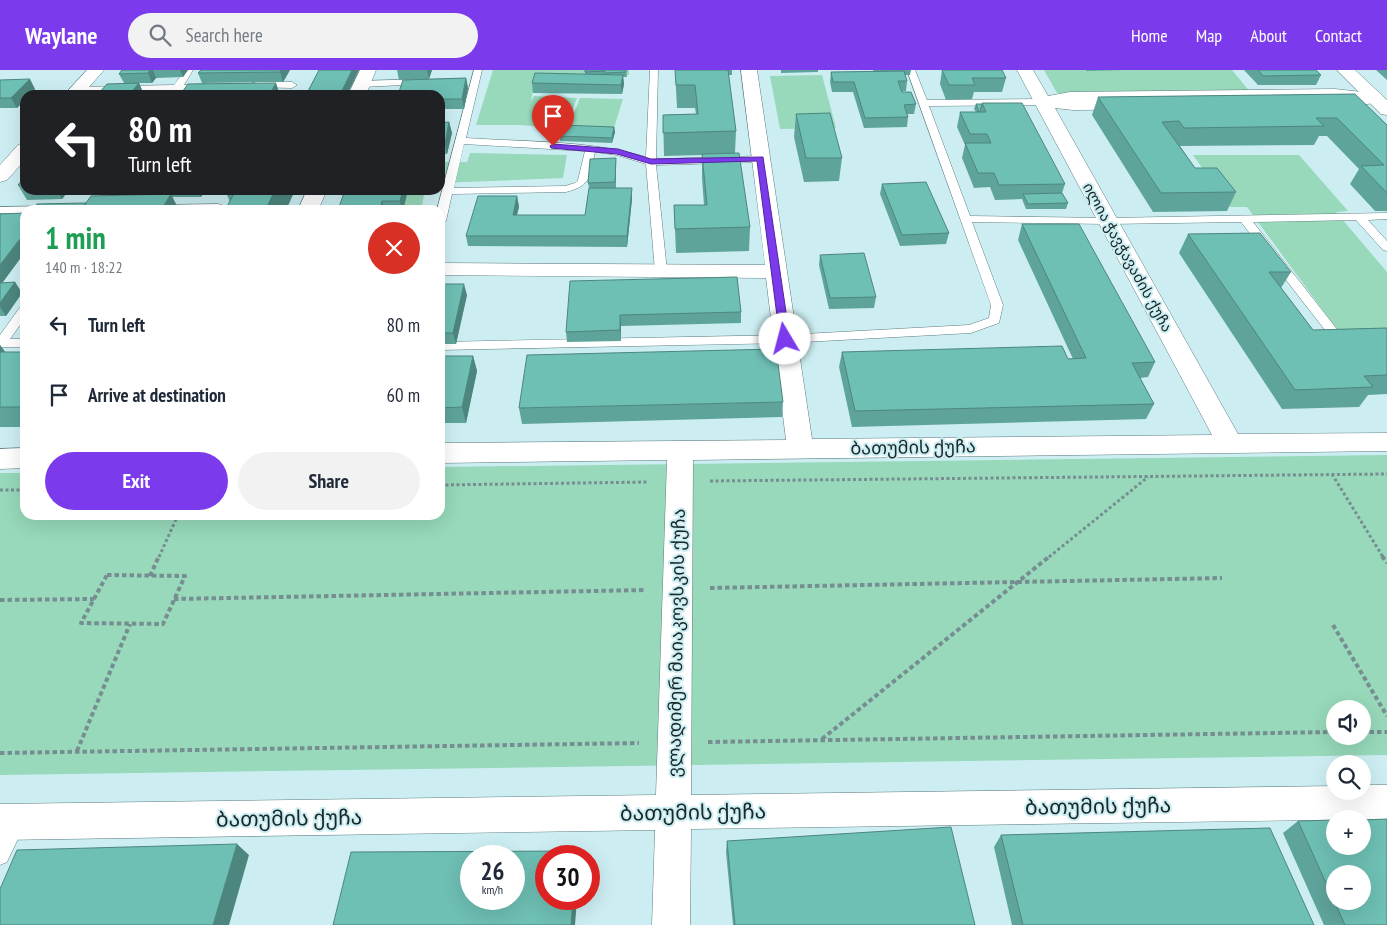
<!DOCTYPE html>
<meta charset="utf-8">
<style>
:root{--surface:#fff;--page:#f2f2f3;--text:#1f2937;--muted:#747a83;--accent:#7c3aed}
body{margin:0;font-family:"PT Sans Narrow","Noto Sans Georgian",sans-serif;background:var(--page);color:var(--text);height:100vh;display:flex;flex-direction:column;font-size:19px;white-space:nowrap}
*{box-sizing:border-box;margin:0}
p{font-size:16px;color:var(--muted)}
.icon{flex:none;width:28px;height:28px;fill:none;stroke:currentColor;stroke-width:2;stroke-linecap:round;stroke-linejoin:round}
.map{position:relative;flex:1;overflow:hidden}
.panel{position:absolute;left:20px;top:135px;width:425px;height:315px;display:flex;flex-direction:column;background:var(--surface);border-radius:15px;box-shadow:0 5px 20px #0002}
.panel>*{flex:none}
.hud{position:absolute;left:20px;top:20px;width:425px;height:105px;border-radius:15px;box-shadow:0 5px 20px #0002;background:#202124;color:#fff;overflow:hidden}
.buttons{position:absolute;left:1326px;top:630px;display:grid;gap:10px}
.buttons a{display:grid;place-items:center;width:45px;height:45px;border-radius:50%;background:var(--surface);box-shadow:0 5px 20px #0002;font-size:25px}
.speed{position:absolute;left:460px;top:775px;display:flex;gap:10px;font-size:25px;font-weight:700;text-align:center}
.speed>*{display:grid;place-content:center;width:65px;height:65px;border-radius:50%;background:var(--surface);box-shadow:0 5px 20px #0002;line-height:1}
.speed small{font-size:12px;font-weight:400}
.speed .limit{border:8px solid #d22;background:#fff;color:#111}
.pin{position:absolute;display:grid;place-items:center;width:42px;height:42px;color:#fff;margin:-51px -21px;border-radius:50% 50% 50% 0;rotate:-45deg;box-shadow:0 0 5px #0007}
.pin .icon{rotate:45deg}
.me{position:absolute;width:55px;margin:-28px;rotate:352deg;stroke-linejoin:round;filter:drop-shadow(0 0 4px #0008)}
.turn{display:flex;align-items:center;gap:18px;height:105px;padding:0 25px;font-size:22px}
.turn .icon{width:65px;height:65px;stroke-width:2.5}
.turn b{display:block;font-size:35px;line-height:42px}
.round{display:grid;place-items:center;flex:none;width:52px;height:52px;border-radius:26px;background:var(--page)}
.headline{display:flex;align-items:center;justify-content:space-between;height:85px;padding:0 25px}
h1{font-size:30px;font-weight:800;line-height:38px;color:#1e9e55}
.action{display:flex;gap:10px;margin-top:auto;padding:10px 25px}
.action a{flex:1;height:58px;border-radius:30px;background:var(--accent);color:#fff;font-size:20px;font-weight:800;line-height:58px;text-align:center}
.action a+a{background:var(--page);color:var(--text)}
ul{padding:0;list-style:none}
li{display:flex;align-items:center;gap:15px;height:70px;padding:0 25px}
li div{flex:1}
li b{display:block;font-size:19px}
li em{font-style:normal}
header{display:flex;align-items:center;gap:30px;box-sizing:border-box;height:70px;padding:0 25px;background:var(--accent);color:#fff}
header strong{font-size:24px}
nav{display:flex;gap:28px;margin-inline-start:auto;font-size:18px}
.search{width:350px;height:45px;background:var(--page);display:flex;align-items:center;gap:12px;box-sizing:border-box;padding:0 18px;border-radius:28px;color:var(--muted);font-size:19px}
.map>svg:first-child{display:block}
.green{fill:#97d9ba;fill-rule:evenodd}
.lines{fill:none;stroke-linecap:round;stroke-linejoin:round}
.service-casing{stroke:#5e7d81;stroke-width:1}
.minor-casing{stroke:#5e7d81;stroke-width:1}
.tertiary-casing{stroke:#5e7d81;stroke-width:1}
.path-far1{stroke:#768e91;stroke-width:3;stroke-dasharray:3 2.5;stroke-linecap:butt}
.path{stroke:#768e91;stroke-width:4;stroke-dasharray:4.5 3;stroke-linecap:butt}
.service{fill:#fff;fill-rule:evenodd}
.minor{fill:#fff;fill-rule:evenodd}
.tertiary{fill:#fff;fill-rule:evenodd}
.wall{fill:#5fa49b}
.shaded-wall{fill:#4d867e}
.building{fill:#6ebfb4;stroke:#4d867e;fill-rule:evenodd}
.route{fill:#7c3aed;stroke:#51269a}
.labels{text-anchor:middle;dominant-baseline:central;stroke-width:4;stroke-linejoin:round;paint-order:stroke}
.far-street-label{font-size:15px;fill:#1a2729;stroke:#cceef2}
.street-label{font-size:18px;fill:#1a2729;stroke:#cceef2}
.near-street-label{font-size:21px;fill:#1a2729;stroke:#cceef2}
</style>
<header>
<strong>Waylane</strong>
<div class="search"><svg class="icon" aria-label="search" viewBox="0 0 24 24"><circle cx="10" cy="10" r="6"/><path d="M15 15l6 6"/></svg>Search here</div>
<nav><a>Home</a><a>Map</a><a>About</a><a>Contact</a></nav>
</header>
<div class="map">
<svg width="1387" height="855" viewBox="0 0 1387 855">
<rect width="100%" height="100%" fill="#cceef2"/>
<path class="green" d="M493,0H629V5L581,6L534,16L531,31L534,26L577,28L565,59L520,55H476Z
M1044,0H1232L1251,23H1057Z
M822,5L836,58L780,59L770,6Z
M580,28L623,29L613,61L568,58Z
M470,83L567,85L563,108L440,113V92H467Z
M1193,85H1299L1348,141L1336,142L1387,202V265H1341L1247,137H1230Z
M406,120H425L421,140H401Z
M1387,385V685L0,705V403H25V445H440V397ZM1335,639H1362V666H1335Z"/>
<g class="lines">
<defs>
<path id="service" d="M185,0H193L184,15L206,14L211,17L209,19L180,20L177,25H169L171,21L78,23L73,20L78,17L174,15Z
M474,0H482L466,68C526,72 588,70 646,87L650,0H658L656,89L761,86L766,89L761,92L656,95L667,201L661,205L655,201L646,94L617,85L595,82C589,106 593,115 566,122L452,124L446,151L440,154V140H437ZM464,74L585,81L578,110L575,113L565,116L454,118Z
M907,0H915L927,30L1043,29L1048,32L1043,35L929,36L970,146L1108,148L1387,143V149L1368,150L1387,171V181L1383,180L1356,150L1253,152L1336,258L1338,261L1336,264H1328L1241,152L1108,154L972,152L1003,235L999,253L971,263L785,273L440,280V272L785,265L969,255L989,248L991,235Z
M421,9L424,10V14L362,17L357,14L362,11Z
M256,12H292L297,15L292,18L253,17V13Z
M106,120H116L103,140H93Z
M218,134L222,135V140H154L153,138L158,135Z
M53,136L57,137L58,140H25V143H0V137Z
M25,235V248L10,269H25V277H0V265L21,236Z
M16,742L23,745L26,752L7,792L0,795V764L9,745Z"/>
<path id="minor" d="M87,0H104L82,25H64Z
M360,0H376L366,25H348Z
M741,0H757L812,369L1212,365L1017,0H1033L1048,26L1070,22L1335,19L1380,24L1383,28L1380,32L1342,38L1073,40L1055,38L1238,364L1387,363V381L693,390L691,725L1335,716V721H1362V715H1387V749L691,759L690,855H652L655,760L0,770V734L656,725L667,390L440,393V373L786,370L766,208L440,205V193L765,195Z
M25,73V90L7,110L0,112V95L18,75Z
M307,120H327L318,140H298Z
M25,378V398L0,399V379Z"/>
<path id="tertiary" d="M1337,0H1355L1387,30V45L1381,44Z"/>
</defs>
<use href="#service" class="service-casing"/>
<use href="#minor" class="minor-casing"/>
<use href="#tertiary" class="tertiary-casing"/>
<path class="path-far1" d="M1332,404L1383,487
M710,411L1387,404
M440,415L649,412
M0,420H25
M159,487L178,445
M1049,487L1148,407"/>
<path class="path" d="M1382,486L1387,493
M107,505L185,506L163,554L81,553Z
M150,506L159,486
M710,518L1222,508
M174,529L646,520
M0,530L94,529
M1333,555L1387,646
M1362,662H1387
M822,669L1050,486
M708,672L1335,662
M77,681L130,554
M0,683L639,673"/>
<use href="#service" class="service"/>
<use href="#minor" class="minor"/>
<use href="#tertiary" class="tertiary"/>
</g>
<path class="wall" d="M122,0H188L183,7L156,8L152,13H139L144,25H97L124,13L119,4Z
M201,0H290L283,12L202,13L198,3Z
M397,0H432L429,9L466,8L468,18L464,39H440V25L425,9L399,10Z
M585,0H626L627,7H623L624,14L622,24L533,23L532,13L585,4Z
M675,0H732V5H728L736,61L735,83L750,157L749,181L676,183L674,135H704L702,108V85L664,86L663,45L696,44L695,38H677Z
M781,0H818V2L781,3Z
M873,0H911L910,5H905L907,11L906,21H902L916,34L914,44H907L908,47L907,57L864,58L853,22H832L830,12L831,2H874Z
M942,0L1006,8L1002,22H974L972,29L946,30L940,14Z
M1086,0H1124L1086,1Z
M1244,0H1316L1321,5L1316,15H1258Z
M1376,0H1387V10Z
M0,10L35,19L17,38H0Z
M1355,24L1387,55V141H1375L1350,114L1359,99L1327,66H1319L1314,75L1180,76L1195,98L1236,122L1227,141L1153,142L1092,45L1098,27Z
M976,34H982L1065,114L1062,123L1068,133L1066,139H1026L1022,129L995,130L990,117L974,118L962,88L965,75L957,57L960,42H976L974,39Z
M796,44L842,88L839,111L804,112L794,67Z
M449,52L452,63L447,84H440V53Z
M614,57L615,62L612,73L560,71L559,66Z
M616,88V118L632,129L627,177L468,176L466,166L517,126L519,137L517,145H585L589,118L588,113Z
M25,107V120H69L62,129L27,130L18,115Z
M882,114L949,163L946,174L900,176L880,124Z
M134,120H205L201,127H173L86,133L136,125Z
M225,120H295L286,140H225L230,132Z
M408,120L403,140H338Z
M25,143V182L2,213L15,212L22,223L6,246H0V144Z
M1022,154L1155,292L1148,307L1140,308L1154,334L1146,349L852,357L839,297L842,282L1073,289L1018,170Z
M1188,164L1291,202L1281,218L1313,260L1387,258V324L1368,325L1359,337L1282,339L1179,183Z
M820,185L876,227L874,238L829,239L819,195Z
M737,207L741,242V253L621,256V271L567,272L566,262Z
M440,214L467,225L456,274H440Z
M0,275L5,282H25V357H0Z
M440,286H473L477,301L466,353H440Z
M783,332L782,347L522,354L519,338Z
M1298,751L1387,855H1324L1283,763Z
M1001,765L1314,855H1012L994,777Z
M727,771L975,855H733L726,782Z"/>
<path class="shaded-wall" d="M150,0H153L156,8L152,13L148,3Z
M180,0H188L183,7Z
M281,0H290L283,12L280,2Z
M352,0H359L347,25H340Z
M427,0H432L429,9Z
M623,5L624,14L622,24L621,15Z
M466,8L468,18L464,39L462,29Z
M30,9L35,19L30,25H25V30L17,38L11,28Z
M139,13L144,25H129Z
M276,13L279,22L278,25H269Z
M449,52L452,63L447,84L445,74Z
M614,57L615,62L612,73V68Z
M632,118V129L627,177V166Z
M57,120H69L62,129Z
M198,120H205L201,127Z
M275,120H295L286,140H267L266,139Z
M403,120H408L403,140H402L400,131Z
M171,124L179,140H161Z
M517,126L519,137L514,155L513,145Z
M382,131L385,140H380Z
M20,169L25,178V182L0,216V195Z
M15,212L22,223L6,246L0,237V233Z
M464,214L467,225L456,274L453,263Z
M620,245L621,256V271L620,260Z
M0,275L9,287L0,300Z
M473,286L477,301L466,353L462,337Z
M237,774L249,785L229,855H213Z
M573,829H577L575,855H571Z"/>
<path class="building" d="M122,0H150L148,3L119,4Z
M201,0H281L280,2L198,3Z
M319,0H352L340,25H306Z
M585,0H626V2L605,3V1L585,2Z
M675,0H728L736,61L663,63V45L698,44L695,15H676Z
M942,0H1002L1006,8H972L975,15H949Z
M1258,0H1316L1321,5L1263,6Z
M904,1L907,11H898L902,22H911L916,34L904,35L908,47L865,48L854,12H833L831,2Z
M535,3L623,5L621,15L532,13Z
M466,8L462,29H440V25H398L403,10Z
M30,9L11,28H0V10Z
M139,13L129,25H97L107,14Z
M276,13L269,25H180L188,14Z
M1355,24L1387,55V123L1361,96L1384,95L1337,48H1316L1324,56L1184,58L1179,51L1162,52L1195,98H1217L1236,122L1161,123L1098,27Z
M982,33H1022L1065,114L999,115L994,103H978L965,73H991L987,64H970L960,42H986Z
M976,34H982L980,42H979Z
M830,43L842,88H806L796,44Z
M449,52L445,74H440V53Z
M562,55L614,57L612,68L559,66Z
M739,83L750,157L675,159L674,135H707L702,84Z
M616,88L615,112L588,113L590,89Z
M25,107V115H18Z
M926,112L949,163L902,165L882,114Z
M589,118H632L627,166H466L478,126H517L513,145H585Z
M236,120H275L266,139L225,140Z
M345,120H403L400,131H382L380,140H338Z
M1062,123L1068,133L1028,134L1023,124Z
M171,124L161,140H81L91,126Z
M86,133L80,140H32L37,134Z
M25,143V169H20L0,195V144Z
M1022,154H1079L1155,292L1132,293L1154,334L855,341L842,282L1062,276L1068,289L1086,288Z
M1260,163L1291,202H1269L1313,260L1387,258V305L1364,306L1373,317L1295,320L1188,164Z
M864,183L876,227L830,228L820,185Z
M737,207L741,242L620,245V260L566,262L570,211Z
M15,212L0,233V213Z
M440,214H464L453,263H440Z
M776,279L783,332L519,338L527,285Z
M0,282H25V337H0Z
M440,286H473L462,337L440,338Z
M1387,749V855H1345L1298,751L1335,750V776H1362V750ZM1335,804H1362V831H1335Z
M951,757L975,855H735L727,771Z
M1270,758L1314,855H1023L1001,765Z
M237,774L213,855H0V819L17,780Z
M577,781V786H546V829H573L571,855H333L351,782ZM471,786H514V829H471Z"/>
<path class="route" d="M553,74L618,79L651,89L763,87L790,269L788,271H782L780,269L757,91L651,94L617,84L551,78L550,76Z"/>
<g class="labels">
<g class="far-street-label">
<text transform="translate(1128 187) rotate(61)">ილია ჭავჭავაძის ქუჩა</text>
</g>
<g class="street-label">
<text transform="translate(913 377) rotate(-1)">ბათუმის ქუჩა</text>
<text transform="translate(676 573) rotate(-89)">ვლადიმერ მაიაკოვსკის ქუჩა</text>
</g>
<g class="near-street-label">
<text transform="translate(1098 736) rotate(-1)">ბათუმის ქუჩა</text>
<text transform="translate(693 742) rotate(-1)">ბათუმის ქუჩა</text>
<text transform="translate(289 748) rotate(-1)">ბათუმის ქუჩა</text>
</g>
</g>
</svg>
<div class="buttons">
<a><svg class="icon" aria-label="sound" viewBox="0 0 24 24"><path d="M4 9h4l5-4v14l-5-4H4zM17 9q2 3 0 6"/></svg></a>
<a><svg class="icon" aria-label="search" viewBox="0 0 24 24"><circle cx="10" cy="10" r="6"/><path d="M15 15l6 6"/></svg></a>
<a>+</a>
<a>−</a>
</div>
<div class="speed"><div>26<small>km/h</small></div><div class="limit">30</div></div>
<div class="pin" style="left:553px;top:76px;background:#d93025"><svg class="icon" aria-label="arrive" viewBox="0 0 24 24"><path d="M6 21V4h12l-3 4 3 4H6"/></svg></div>
<svg class="me" style="left:785px;top:269px" viewBox="-20 -20 40 40"><circle r="19" fill="#fff"/><path d="M0-13L10 11 0 6-10 11z" fill="#7c3aed"/></svg>
<div class="hud">
<div class="turn"><svg class="icon" aria-label="left" viewBox="0 0 24 24"><path d="M17 20v-9H6M10 6l-5 5 5 5"/></svg><div><b>80 m</b>Turn left</div></div>
</div>
<section class="panel">
<div class="headline"><div><h1>1 min</h1><p>140 m · 18:22</p></div><a class="round" style="background:#d93025;color:#fff"><svg class="icon" aria-label="close" viewBox="0 0 24 24"><path d="M6 6l12 12M18 6L6 18"/></svg></a></div>
<ul>
<li><svg class="icon" aria-label="left" viewBox="0 0 24 24"><path d="M17 20v-9H6M10 6l-5 5 5 5"/></svg><div><b>Turn left</b></div><em>80 m</em></li>
<li><svg class="icon" aria-label="arrive" viewBox="0 0 24 24"><path d="M6 21V4h12l-3 4 3 4H6"/></svg><div><b>Arrive at destination</b></div><em>60 m</em></li>
</ul>
<div class="action"><a>Exit</a><a>Share</a></div>
</section>
</div>
